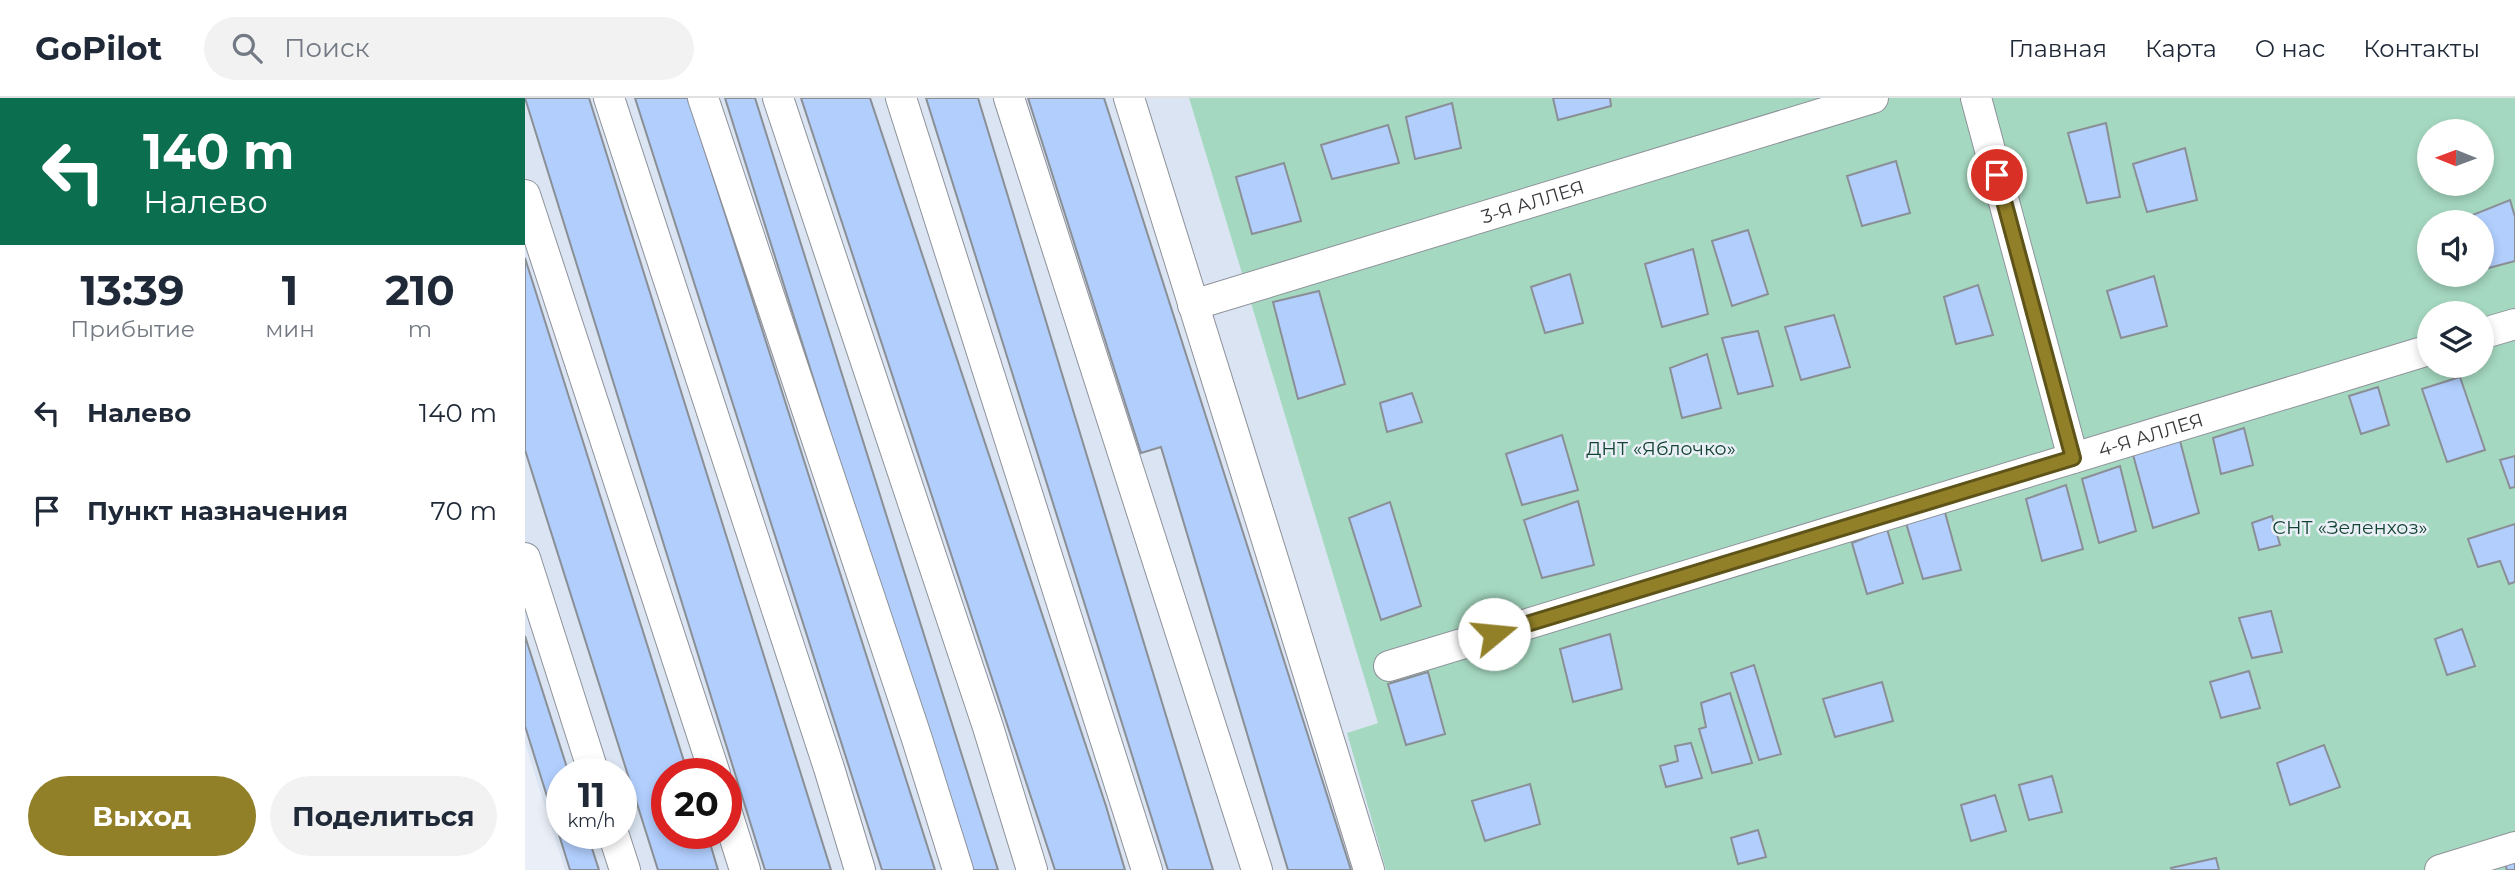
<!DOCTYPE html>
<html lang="ru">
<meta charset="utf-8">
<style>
:root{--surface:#fff;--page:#f2f2f3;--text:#1f2937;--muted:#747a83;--line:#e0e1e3;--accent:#918027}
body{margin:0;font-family:Montserrat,sans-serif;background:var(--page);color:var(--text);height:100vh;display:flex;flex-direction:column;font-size:26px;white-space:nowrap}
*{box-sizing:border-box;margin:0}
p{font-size:23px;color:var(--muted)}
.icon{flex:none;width:38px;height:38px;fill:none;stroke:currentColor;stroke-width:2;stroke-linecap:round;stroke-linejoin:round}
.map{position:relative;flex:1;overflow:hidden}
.drawer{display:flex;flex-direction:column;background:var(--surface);width:525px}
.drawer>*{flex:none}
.hud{background:#0b6e4f;color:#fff;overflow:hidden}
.needle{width:46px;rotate:271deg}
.controls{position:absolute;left:1892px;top:21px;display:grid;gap:14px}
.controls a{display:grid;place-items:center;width:77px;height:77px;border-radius:50%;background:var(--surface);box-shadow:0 4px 10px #0003;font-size:35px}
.speed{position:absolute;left:21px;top:660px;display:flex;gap:14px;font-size:35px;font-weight:700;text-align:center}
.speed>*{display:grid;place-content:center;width:91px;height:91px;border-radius:50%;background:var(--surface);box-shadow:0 4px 10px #0003;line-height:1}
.speed small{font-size:18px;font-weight:400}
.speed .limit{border:10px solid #d22;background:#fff;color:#111}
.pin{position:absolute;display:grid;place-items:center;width:60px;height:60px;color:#fff;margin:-30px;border:4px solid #fff;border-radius:50%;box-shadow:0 2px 7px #0007}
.me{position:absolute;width:77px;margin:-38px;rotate:73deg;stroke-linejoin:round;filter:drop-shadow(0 0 5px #0008)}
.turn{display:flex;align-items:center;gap:24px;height:147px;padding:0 28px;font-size:32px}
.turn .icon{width:91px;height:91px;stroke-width:2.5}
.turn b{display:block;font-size:49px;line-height:60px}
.eta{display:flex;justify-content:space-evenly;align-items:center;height:119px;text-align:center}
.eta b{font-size:42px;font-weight:700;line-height:49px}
.action{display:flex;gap:14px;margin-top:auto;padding:14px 28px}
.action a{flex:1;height:80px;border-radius:42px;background:var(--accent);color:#fff;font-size:28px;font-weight:700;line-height:80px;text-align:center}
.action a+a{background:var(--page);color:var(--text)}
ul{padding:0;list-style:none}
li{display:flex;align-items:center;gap:21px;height:98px;padding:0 28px}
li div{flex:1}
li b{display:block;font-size:26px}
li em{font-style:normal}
header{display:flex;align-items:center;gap:42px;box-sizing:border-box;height:98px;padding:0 35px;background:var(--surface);border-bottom:2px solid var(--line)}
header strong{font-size:33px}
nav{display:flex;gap:38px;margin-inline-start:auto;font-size:24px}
.search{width:490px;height:63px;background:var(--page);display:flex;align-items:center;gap:18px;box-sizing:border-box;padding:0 24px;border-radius:38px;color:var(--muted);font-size:26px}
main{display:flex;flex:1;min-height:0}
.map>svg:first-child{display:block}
.built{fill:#dae4f2;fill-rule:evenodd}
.green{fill:#a5d8c0;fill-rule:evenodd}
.building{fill:#b1cefd;stroke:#8a8f96;stroke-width:2}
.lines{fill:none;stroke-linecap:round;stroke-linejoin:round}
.minor-casing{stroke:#8e929a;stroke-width:32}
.minor{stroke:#fff;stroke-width:30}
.route-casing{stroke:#5e5319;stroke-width:18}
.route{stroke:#918027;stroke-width:12}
.labels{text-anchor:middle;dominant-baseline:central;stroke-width:5;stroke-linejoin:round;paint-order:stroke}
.street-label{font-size:19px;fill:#36383b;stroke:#eaeff7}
.park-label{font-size:19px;fill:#134431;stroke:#eaeff7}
</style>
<header>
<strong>GoPilot</strong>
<div class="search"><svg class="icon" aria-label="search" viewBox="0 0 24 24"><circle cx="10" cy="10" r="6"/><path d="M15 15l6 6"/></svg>Поиск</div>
<nav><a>Главная</a><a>Карта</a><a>О нас</a><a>Контакты</a></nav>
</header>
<main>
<section class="drawer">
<div class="hud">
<div class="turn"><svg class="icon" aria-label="left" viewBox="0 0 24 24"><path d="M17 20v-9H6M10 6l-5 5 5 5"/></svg><div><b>140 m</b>Налево</div></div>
</div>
<div class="eta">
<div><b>13:39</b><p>Прибытие</p></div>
<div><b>1</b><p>мин</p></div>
<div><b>210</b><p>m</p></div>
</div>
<ul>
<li><svg class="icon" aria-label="left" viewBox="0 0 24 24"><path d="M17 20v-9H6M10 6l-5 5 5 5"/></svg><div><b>Налево</b></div><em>140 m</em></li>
<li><svg class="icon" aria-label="arrive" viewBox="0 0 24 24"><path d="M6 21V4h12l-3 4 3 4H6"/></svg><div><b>Пункт назначения</b></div><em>70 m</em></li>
</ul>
<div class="action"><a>Выход</a><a>Поделиться</a></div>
</section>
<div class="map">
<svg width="1990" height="772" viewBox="0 0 1990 772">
<rect width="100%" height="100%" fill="#eaeff7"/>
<path class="built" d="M0,0H664L853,625L822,635L861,772H40L0,645ZM37,676H96V735H37ZM142,676H201V735H142Z"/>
<path class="green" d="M664,0H1990V772H861L822,635L853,625ZM1904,33H1956V86H1904ZM1904,124H1956V177H1904ZM1904,215H1956V268H1904Z"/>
<path class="building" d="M0,0H64L306,772H240Z
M110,0H163L410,772H357Z
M200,0H230L473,772H443Z
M276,0H345L581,708L600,772H530Z
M401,0H453L688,772H643Z
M503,0H579L826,772H763L636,349L616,355Z
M1028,0H1085L1086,8L1033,22Z
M927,5L936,50L890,61L881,19Z
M1581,25L1595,99L1562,105L1543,35Z
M863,27L874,65L807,81L796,47Z
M1660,50L1672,102L1622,114L1608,66Z
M1371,63L1385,115L1337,128L1322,78Z
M759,65L776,123L727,136L711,79Z
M1985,102L1990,119V163L1960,171L1956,158V124H1947L1945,118Z
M1223,132L1243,196L1207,208L1187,143Z
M1168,151L1183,216L1137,229L1120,166Z
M0,160L163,676H142V735H182L193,772H133L0,352Z
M1045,176L1058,225L1020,235L1006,189Z
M1629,178L1642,228L1596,240L1582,193Z
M1453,187L1468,237L1431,246L1419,199Z
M794,193L820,286L773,301L748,204Z
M1309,217L1325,269L1276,282L1260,229Z
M1233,233L1248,288L1213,296L1197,240Z
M1182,256L1196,310L1157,320L1145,270Z
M1935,279L1960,352L1922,364L1897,291Z
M1853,289L1864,327L1836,336L1824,298Z
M887,295L897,324L862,334L855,305Z
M1719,330L1728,367L1696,376L1688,340Z
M1037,337L1053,392L997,407L981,356Z
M1654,339L1674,415L1628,430L1607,353Z
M1990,358V389L1985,390L1975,362Z
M1595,368L1611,433L1574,445L1557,381Z
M1541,387L1558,451L1517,463L1501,401Z
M1053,403L1069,467L1017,480L999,422Z
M865,404L896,508L856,522L824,420Z
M1419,411L1436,472L1398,481L1381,425Z
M1747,418L1755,447L1734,452L1727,425Z
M1990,426V484L1984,486L1975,463L1953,469L1943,441Z
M1362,431L1378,485L1342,496L1327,445Z
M1746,513L1757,554L1727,560L1714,520Z
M1937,531L1950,568L1922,577L1910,541Z
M1085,536L1097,591L1048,604L1035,551Z
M0,538L44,676H37V735H62L74,772H45L0,628Z
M1229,567L1256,656L1234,662L1206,575Z
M1724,573L1735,610L1696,620L1685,584Z
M903,574L920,636L881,647L863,586Z
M1357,584L1368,623L1310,639L1298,601Z
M1205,595L1227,665L1187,675L1174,631L1181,629L1176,605Z
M1166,645L1177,680L1141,689L1135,668L1153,663L1150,648Z
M1799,647L1815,689L1765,707L1752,665Z
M1527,678L1537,714L1504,722L1494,687Z
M1005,686L1015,726L960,743L947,703Z
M1470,697L1481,733L1446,743L1436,707Z
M1233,732L1241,759L1213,766L1206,740Z
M1691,760L1694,772H1647L1646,770Z
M1990,763V772H1982L1980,766Z"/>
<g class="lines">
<defs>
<g id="minor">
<path d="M84,0L304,670L335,772"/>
<path d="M178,0L392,641L433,772"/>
<path d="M253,0L463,629L507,772"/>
<path d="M376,0L622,772"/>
<path d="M484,0L732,772"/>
<path d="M604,0C683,258 766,514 844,772"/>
<path d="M1451,0L1548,360"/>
<path d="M0,97L190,676"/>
<path id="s1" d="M668,207L1348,0"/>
<path d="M1956,236L1990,226"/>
<path d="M0,460L69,676"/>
<path id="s2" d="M864,568L1904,252"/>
<path d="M201,712L220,772"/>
<path d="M88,735L100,772"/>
<path d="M1915,772L1990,749"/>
</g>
</defs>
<use href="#minor" class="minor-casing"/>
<use href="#minor" class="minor"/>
</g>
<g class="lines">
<defs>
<path id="route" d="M969,536L1548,360L1472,77"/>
</defs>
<use href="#route" class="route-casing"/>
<use href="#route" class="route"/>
</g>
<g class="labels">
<g class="street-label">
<text stroke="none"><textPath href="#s1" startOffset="355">3-Я АЛЛЕЯ</textPath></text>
<text stroke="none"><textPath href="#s2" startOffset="796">4-Я АЛЛЕЯ</textPath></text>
</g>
<g class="park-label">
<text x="1136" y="350">ДНТ «Яблочко»</text>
<text x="1825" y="429">СНТ «Зеленхоз»</text>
</g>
</g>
</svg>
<div class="controls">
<a><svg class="needle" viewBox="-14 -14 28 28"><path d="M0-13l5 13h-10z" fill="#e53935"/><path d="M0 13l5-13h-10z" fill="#747a83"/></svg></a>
<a><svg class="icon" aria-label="sound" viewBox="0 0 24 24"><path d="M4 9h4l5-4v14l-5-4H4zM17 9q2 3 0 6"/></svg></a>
<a><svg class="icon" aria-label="layers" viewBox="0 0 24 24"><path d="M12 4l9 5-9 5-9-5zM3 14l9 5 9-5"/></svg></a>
</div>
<div class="speed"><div>11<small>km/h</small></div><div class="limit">20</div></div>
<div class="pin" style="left:1472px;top:77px;background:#d93025"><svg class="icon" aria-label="arrive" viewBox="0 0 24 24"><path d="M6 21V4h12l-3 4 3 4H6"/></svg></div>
<svg class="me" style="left:969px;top:536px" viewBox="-20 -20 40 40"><circle r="19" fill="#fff"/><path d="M0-13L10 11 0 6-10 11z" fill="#918027"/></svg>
</div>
</main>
